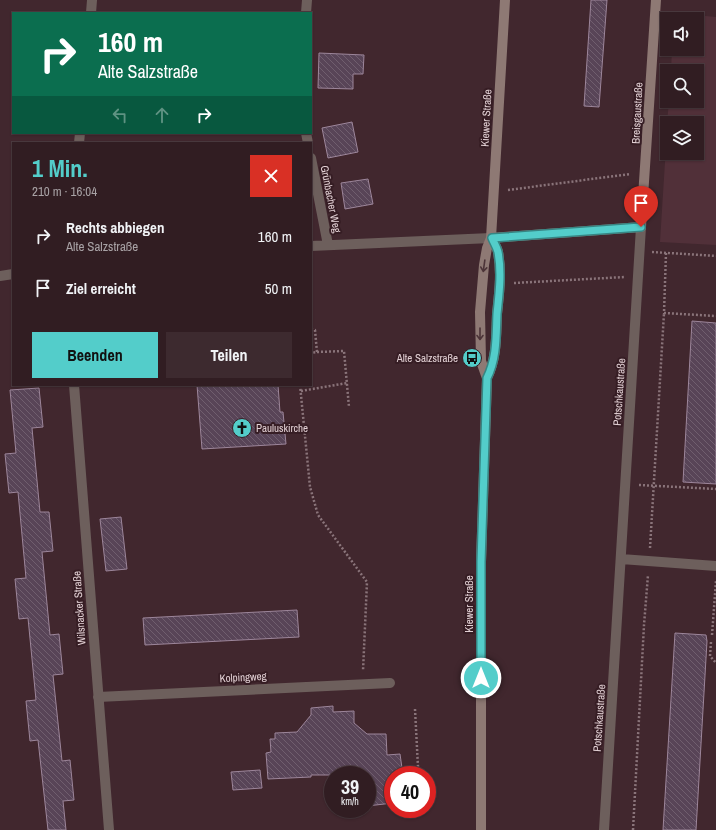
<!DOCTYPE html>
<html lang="de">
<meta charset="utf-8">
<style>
:root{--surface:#311d22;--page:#3d2a2f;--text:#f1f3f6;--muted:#a8a2a5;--line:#4c3b40;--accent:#53cdca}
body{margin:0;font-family:"Archivo Narrow",sans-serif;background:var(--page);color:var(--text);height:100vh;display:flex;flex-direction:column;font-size:15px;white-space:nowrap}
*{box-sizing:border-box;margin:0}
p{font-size:13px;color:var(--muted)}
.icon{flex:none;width:22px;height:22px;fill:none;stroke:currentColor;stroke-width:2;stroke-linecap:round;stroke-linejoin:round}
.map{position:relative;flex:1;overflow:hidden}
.side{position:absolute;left:12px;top:142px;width:300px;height:244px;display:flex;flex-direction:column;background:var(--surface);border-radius:0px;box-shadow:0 1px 3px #0004,0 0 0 1px var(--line)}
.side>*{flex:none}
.top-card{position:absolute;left:12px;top:12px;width:300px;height:122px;border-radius:0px;box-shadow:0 1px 3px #0004,0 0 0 1px var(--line);background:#0b6e4f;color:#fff;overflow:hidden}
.buttons{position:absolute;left:660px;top:12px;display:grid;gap:8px}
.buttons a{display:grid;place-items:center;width:44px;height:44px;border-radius:0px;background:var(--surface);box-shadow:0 1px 3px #0004,0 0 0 1px var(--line);font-size:20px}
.speed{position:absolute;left:324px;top:766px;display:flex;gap:8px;font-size:20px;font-weight:700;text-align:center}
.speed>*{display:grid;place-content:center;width:52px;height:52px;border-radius:50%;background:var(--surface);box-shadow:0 1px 3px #0004,0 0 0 1px var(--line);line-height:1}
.speed small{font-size:10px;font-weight:400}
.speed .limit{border:6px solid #d22;background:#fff;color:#111}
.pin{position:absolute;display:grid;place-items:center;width:34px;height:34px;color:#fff;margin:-41px -17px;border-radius:50% 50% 50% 0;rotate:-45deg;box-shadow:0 0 4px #0007}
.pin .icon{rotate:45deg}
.me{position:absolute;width:44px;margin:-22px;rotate:0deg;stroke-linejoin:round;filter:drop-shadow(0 0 3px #0008)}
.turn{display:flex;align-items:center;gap:14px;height:84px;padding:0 20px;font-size:18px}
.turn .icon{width:52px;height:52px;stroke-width:2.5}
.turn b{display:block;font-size:28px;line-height:34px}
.lanes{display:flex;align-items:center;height:38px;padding:0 20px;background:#0003;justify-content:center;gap:20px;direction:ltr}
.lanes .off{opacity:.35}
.round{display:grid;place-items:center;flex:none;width:42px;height:42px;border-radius:0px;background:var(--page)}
.head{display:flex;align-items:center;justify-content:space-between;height:68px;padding:0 20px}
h1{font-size:24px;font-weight:700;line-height:30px;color:var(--accent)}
.cta{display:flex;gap:8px;margin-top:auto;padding:8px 20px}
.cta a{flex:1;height:46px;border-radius:0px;background:var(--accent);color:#111;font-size:16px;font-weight:700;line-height:46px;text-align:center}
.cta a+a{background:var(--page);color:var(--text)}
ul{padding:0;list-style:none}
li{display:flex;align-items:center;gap:12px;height:52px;padding:0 20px}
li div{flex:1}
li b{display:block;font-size:15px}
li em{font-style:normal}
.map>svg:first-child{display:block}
.built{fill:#513039}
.building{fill:url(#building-back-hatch);stroke:#9d869b}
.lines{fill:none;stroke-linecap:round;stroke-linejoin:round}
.path{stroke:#8a747a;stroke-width:2.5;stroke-dasharray:2 2;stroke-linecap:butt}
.street{stroke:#6d5f5c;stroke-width:10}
.secondary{stroke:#8e7974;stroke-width:10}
.oneway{stroke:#4c3438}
.route-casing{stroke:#368583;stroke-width:10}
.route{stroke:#53cdca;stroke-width:7}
.labels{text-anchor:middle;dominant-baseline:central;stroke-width:4;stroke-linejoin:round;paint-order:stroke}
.street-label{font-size:11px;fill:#e2d0d4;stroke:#361d24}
.poi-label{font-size:11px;fill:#e2d0d4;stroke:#361d24;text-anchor:end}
</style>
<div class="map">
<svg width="716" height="830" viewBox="0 0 716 830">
<defs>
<pattern id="building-back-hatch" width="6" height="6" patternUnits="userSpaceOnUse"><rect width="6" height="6" fill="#584457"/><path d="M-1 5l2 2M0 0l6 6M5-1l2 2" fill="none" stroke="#705e6e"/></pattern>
</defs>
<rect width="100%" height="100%" fill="#41272e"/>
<path class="built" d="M674,13L716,17V245L660,242L667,130V153H697V123H667L669,101H697V71H671L672,49H697V19H674Z"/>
<path class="building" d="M591,0H607L599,107L584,106Z
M319,53L364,55L363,74H353V89L318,88Z
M352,122L358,152L328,158L322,128Z
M368,179L373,204L345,209L341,183Z
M692,321L716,323V484L683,482Z
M197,385H278L280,412H283L286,444L202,449Z
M39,388L43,427L32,428L40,512H49L53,551L42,552L50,635L59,634L63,674L53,675L62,761L70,760L74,800L63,801L66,830H48L38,740L30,741L26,701L36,700L28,618L19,619L15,579L26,578L18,492L9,493L5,454L16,453L10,390Z
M121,517L127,569L106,571L100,519Z
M297,610L299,637L145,645L143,618Z
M675,633L706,635L707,641L696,830H663Z
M333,706V712L354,711V723L367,734H386L387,755L400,754L403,775H393V803L367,806V775H311V777L268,779L266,753L271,752L270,739H275V733L297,732L311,715V708Z
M260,770L262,788L233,790L231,772Z"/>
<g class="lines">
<path class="path" d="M508,190L630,174
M652,252L716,256
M666,253L664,313L716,316
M514,283L625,277
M311,329L315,330L317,352L311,353
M317,352L344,351L349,407
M300,385L310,487L318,515L367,582L363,671
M301,391L347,383
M639,485L716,489
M650,548L664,313
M712,635L716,581
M711,642L710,656L716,663
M415,709L418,767
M633,830L644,625L648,575"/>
<path class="street" d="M91,13L92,0
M306,13L307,0
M306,133L308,143
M79,143L80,133
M311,158L328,245
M311,246L491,238
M0,276L13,274
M74,385L109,830
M621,559L716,566
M98,697L390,683
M604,830L641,227"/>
<path class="secondary" d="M491,238L641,227L656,0
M487,378C497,358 496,336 497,314C499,294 502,273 498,252C497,247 494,243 491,238
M481,830V562L487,378L481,361L480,312L484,265L487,248L491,238L505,0"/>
</g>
<defs><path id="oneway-shaft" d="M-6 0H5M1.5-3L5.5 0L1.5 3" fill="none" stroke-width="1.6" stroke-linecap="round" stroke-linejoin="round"/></defs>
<g class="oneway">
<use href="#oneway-shaft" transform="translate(484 266) rotate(98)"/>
<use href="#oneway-shaft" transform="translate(480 334) rotate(90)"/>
</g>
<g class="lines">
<defs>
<path id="route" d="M481,678V562L487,378C497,358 496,336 497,314C499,294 502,273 498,252C497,247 494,243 492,238L641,227"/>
</defs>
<use href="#route" class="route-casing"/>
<use href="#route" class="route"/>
</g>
<defs>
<symbol id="bus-disc" viewBox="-11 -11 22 22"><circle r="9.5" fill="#53cdca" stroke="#361d24"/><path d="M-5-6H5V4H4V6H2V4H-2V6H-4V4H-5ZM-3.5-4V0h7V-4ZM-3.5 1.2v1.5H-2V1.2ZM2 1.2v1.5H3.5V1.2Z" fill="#111"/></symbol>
<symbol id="church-disc" viewBox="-11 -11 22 22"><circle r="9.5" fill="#53cdca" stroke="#361d24"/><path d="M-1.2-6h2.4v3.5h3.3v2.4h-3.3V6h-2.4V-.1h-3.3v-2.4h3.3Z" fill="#111"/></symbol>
</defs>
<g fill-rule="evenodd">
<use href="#bus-disc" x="461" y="347" width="22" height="22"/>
<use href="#church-disc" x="231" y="417" width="22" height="22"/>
</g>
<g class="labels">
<g class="street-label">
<text transform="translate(637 113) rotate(-87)">Breisgaustraße</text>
<text transform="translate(486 118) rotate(-87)">Kiewer Straße</text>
<text transform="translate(331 199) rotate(79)">Grünbacher Weg</text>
<text transform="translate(619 392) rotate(-86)">Potschkaustraße</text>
<text transform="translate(469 604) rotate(-90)">Kiewer Straße</text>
<text transform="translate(79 608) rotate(-94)">Wilsnacker Straße</text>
<text transform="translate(243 677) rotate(-3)">Kolpingweg</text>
<text transform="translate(599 718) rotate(-86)">Potschkaustraße</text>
</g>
<g class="poi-label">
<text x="458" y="358">Alte Salzstraße</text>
<text x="256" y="428" text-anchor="start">Pauluskirche</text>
</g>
</g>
</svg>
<div class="buttons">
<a><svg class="icon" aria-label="sound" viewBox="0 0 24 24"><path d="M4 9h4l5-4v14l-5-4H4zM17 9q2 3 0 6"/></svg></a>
<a><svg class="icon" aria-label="search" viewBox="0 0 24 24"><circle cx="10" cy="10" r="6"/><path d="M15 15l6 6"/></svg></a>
<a><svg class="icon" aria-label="layers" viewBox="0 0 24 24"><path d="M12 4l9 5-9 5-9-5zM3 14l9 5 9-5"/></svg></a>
</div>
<div class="speed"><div>39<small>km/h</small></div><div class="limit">40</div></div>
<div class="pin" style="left:641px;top:227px;background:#d93025"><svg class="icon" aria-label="arrive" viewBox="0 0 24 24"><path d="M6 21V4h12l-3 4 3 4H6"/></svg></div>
<svg class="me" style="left:481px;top:678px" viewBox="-20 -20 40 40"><circle r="17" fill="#53cdca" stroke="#fff" stroke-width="3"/><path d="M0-11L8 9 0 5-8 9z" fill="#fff"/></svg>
<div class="top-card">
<div class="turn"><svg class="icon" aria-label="right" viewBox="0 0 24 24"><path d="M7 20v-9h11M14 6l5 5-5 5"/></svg><div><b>160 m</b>Alte Salzstraße</div></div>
<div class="lanes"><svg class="icon off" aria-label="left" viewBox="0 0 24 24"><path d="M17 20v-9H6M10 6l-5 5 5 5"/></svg><svg class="icon off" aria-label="ahead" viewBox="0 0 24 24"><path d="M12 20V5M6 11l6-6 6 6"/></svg><svg class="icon" aria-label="right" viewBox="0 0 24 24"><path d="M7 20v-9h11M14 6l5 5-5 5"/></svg></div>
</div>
<section class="side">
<div class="head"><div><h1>1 Min.</h1><p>210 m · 16:04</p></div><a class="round" style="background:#d93025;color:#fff"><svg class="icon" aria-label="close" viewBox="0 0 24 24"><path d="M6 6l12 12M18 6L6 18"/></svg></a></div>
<ul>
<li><svg class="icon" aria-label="right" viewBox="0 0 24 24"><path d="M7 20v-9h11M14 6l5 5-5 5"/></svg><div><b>Rechts abbiegen</b><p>Alte Salzstraße</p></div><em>160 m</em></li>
<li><svg class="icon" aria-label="arrive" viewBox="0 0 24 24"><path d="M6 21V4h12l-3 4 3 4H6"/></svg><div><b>Ziel erreicht</b></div><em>50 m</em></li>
</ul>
<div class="cta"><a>Beenden</a><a>Teilen</a></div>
</section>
</div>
